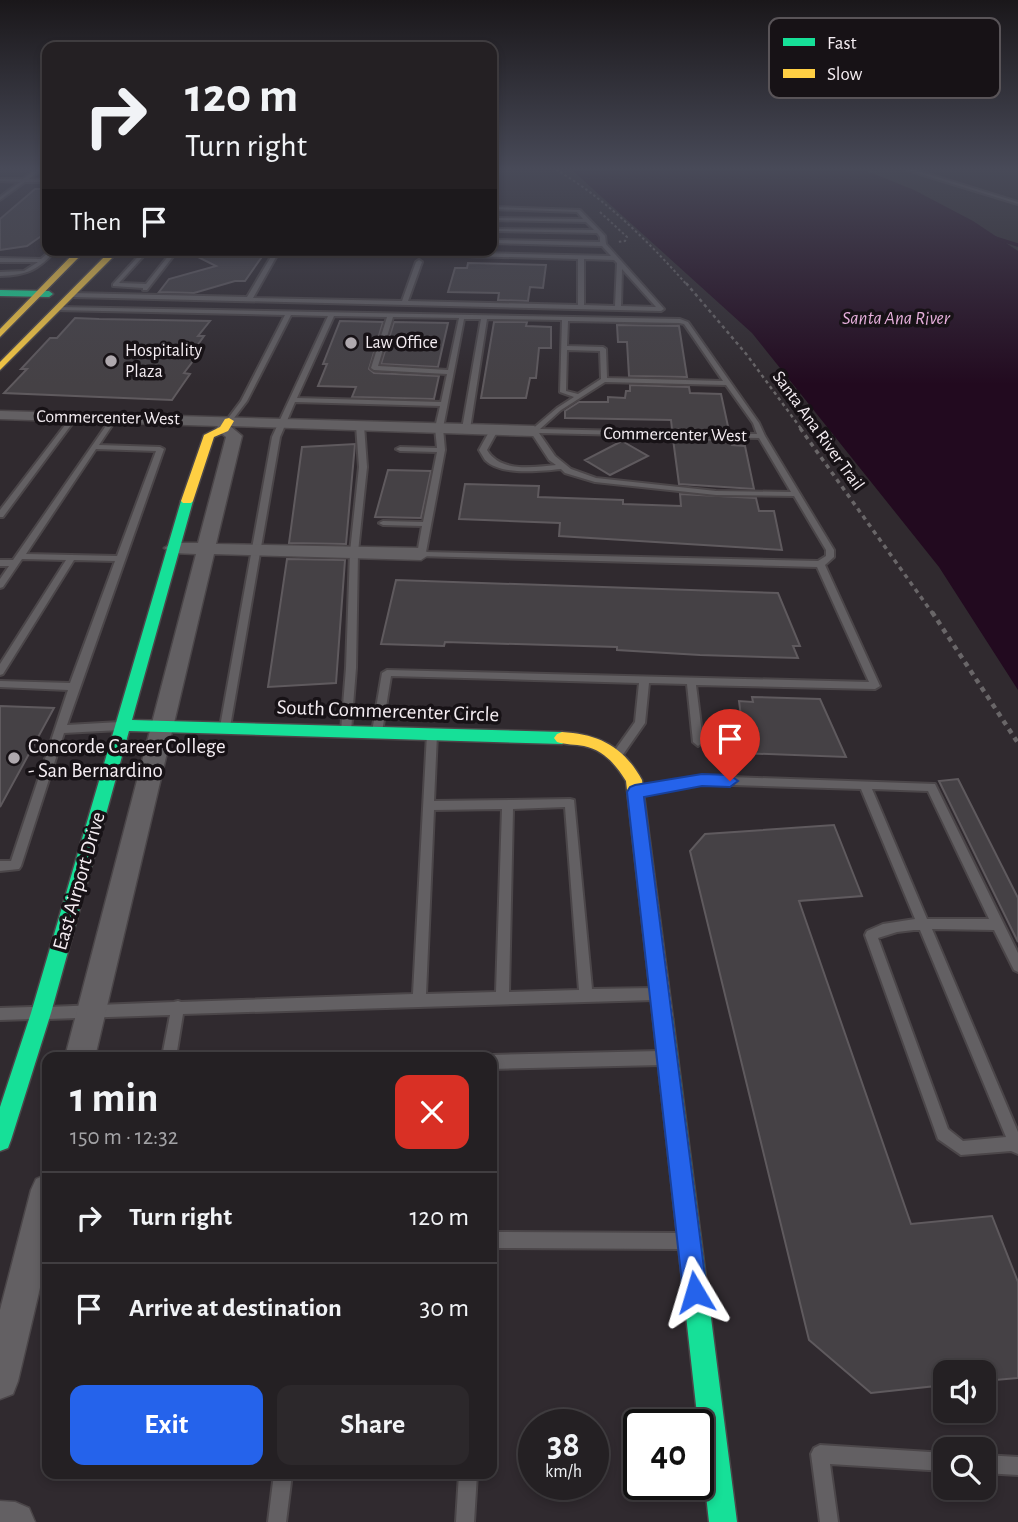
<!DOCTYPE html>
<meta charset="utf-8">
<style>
:root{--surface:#242023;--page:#2c282b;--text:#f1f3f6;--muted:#a3a3a6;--line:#413e41;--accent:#2563eb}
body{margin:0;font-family:"Alegreya Sans",sans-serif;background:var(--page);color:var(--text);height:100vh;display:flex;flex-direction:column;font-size:26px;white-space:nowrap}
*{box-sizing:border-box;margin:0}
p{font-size:23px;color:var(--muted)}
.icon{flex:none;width:38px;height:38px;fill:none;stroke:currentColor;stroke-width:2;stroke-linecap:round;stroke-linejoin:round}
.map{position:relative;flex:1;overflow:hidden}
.details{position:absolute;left:42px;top:1052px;width:455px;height:427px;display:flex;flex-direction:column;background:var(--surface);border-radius:14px;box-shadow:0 4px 10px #0003,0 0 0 2px var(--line)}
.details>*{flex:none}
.guide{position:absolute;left:42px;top:42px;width:455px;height:214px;border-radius:14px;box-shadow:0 4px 10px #0003,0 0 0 2px var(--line);background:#242023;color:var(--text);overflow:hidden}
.fabs{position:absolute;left:933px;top:1360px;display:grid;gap:14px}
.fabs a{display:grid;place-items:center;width:63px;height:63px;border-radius:14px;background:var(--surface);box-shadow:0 4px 10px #0003,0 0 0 2px var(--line);font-size:35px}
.speed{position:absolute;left:518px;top:1409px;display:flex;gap:14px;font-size:35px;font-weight:700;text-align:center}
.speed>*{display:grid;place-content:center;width:91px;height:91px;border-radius:50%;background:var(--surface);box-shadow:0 4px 10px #0003,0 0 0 2px var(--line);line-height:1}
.speed small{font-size:18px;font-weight:400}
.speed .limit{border:4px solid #111;border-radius:10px;background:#fff;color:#111}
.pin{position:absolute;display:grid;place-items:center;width:60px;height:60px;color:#fff;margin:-72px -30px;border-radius:50% 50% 50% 0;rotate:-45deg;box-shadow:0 0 7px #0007}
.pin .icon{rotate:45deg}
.me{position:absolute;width:77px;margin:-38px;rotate:353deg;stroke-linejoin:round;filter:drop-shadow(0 0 5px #0008)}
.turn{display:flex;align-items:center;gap:24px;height:147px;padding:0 28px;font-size:32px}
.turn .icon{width:91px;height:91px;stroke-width:2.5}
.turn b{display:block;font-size:49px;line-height:60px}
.then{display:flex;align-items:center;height:66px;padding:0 28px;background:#0003;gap:14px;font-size:26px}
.round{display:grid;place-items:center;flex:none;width:74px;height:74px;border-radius:14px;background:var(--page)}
.summary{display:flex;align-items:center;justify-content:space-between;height:119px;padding:0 28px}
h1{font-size:42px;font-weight:600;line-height:52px}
.cta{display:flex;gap:14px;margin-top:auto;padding:14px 28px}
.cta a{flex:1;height:80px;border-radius:14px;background:var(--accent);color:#fff;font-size:28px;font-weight:600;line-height:80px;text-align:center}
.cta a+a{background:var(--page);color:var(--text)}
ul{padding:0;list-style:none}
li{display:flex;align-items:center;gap:21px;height:91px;padding:0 28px;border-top:2px solid var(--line)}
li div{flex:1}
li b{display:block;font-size:26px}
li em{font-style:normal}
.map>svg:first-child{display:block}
.water{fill:#220a1f}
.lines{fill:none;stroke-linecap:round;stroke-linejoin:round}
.stream{stroke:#220a1f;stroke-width:3.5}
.building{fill:#454145;stroke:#5f5a5e;stroke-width:2}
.lane-casing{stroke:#4b4649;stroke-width:4}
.street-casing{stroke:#4b4649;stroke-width:3}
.fast-casing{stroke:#4b4649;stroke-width:3}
.slow-casing{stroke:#4b4649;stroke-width:3}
.path-far3{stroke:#696668;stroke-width:2;stroke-dasharray:2.5 2.5;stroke-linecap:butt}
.path-far2{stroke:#696668;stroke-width:2.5;stroke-dasharray:3.5 3.5;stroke-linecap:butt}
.path-far1{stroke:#696668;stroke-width:3.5;stroke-dasharray:4.5 4.5;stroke-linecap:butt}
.path{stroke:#696668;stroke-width:4.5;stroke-dasharray:5 5;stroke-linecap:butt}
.lane{fill:#636063;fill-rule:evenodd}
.street{fill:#636063;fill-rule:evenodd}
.fast{fill:#16e098;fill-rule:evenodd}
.slow{fill:#ffcf43;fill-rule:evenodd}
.route{fill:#2563eb;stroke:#184099;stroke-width:2}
.poi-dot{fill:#afa9ae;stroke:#171216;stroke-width:2.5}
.labels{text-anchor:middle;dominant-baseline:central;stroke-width:7;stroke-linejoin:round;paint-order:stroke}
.far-poi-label{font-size:18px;fill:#f4edf2;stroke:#171216;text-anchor:start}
.far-street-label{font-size:18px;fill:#f4edf2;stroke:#171216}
.far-water-label{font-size:19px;font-style:italic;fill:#e6afdb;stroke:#171216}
.street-label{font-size:21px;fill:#f4edf2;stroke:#171216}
.poi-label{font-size:21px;fill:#f4edf2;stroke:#171216;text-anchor:start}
.key{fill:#171216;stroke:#595458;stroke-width:2}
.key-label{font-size:19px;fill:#f4edf2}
</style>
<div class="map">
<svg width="1018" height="1522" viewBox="0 0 1018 1522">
<rect width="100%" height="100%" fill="#302a2f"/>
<path class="water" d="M572,170H864L914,190L973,221L1018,251V690L939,567L752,333Z"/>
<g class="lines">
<path class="stream" d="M995,238L1018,245"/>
</g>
<path class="building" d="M35,189H47V232L27,246L0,250V219Z
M184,250H246L261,258L245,281H235L194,293L159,292L169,279L216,266Z
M468,263L546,265L543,288L530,287L528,301L498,300L499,293L448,292L455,268H467Z
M75,318L99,319L210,321L198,336H204L192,353H199L184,373L190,374L172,400L4,393L27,369H21L50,338H57Z
M340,321L383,322L369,369L374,373L439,376L434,399L352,397L356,387L318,386L327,364H323Z
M394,322L448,323L438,367L381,364Z
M494,322H527L526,326L551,327V348H539L536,378H530L526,398H481Z
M617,325L679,326L687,377L629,376L627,342H618Z
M630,385L689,387L690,393L721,394L729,431L672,429L671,420L565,418V411L579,402H608V397L625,398L626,391H630Z
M673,439L731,440L732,445L745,446L754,489L679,484Z
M622,441L648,456L610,475L585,460Z
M355,444L346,544L289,543L302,447Z
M388,470L431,471L421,518L375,517Z
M465,484L539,486L538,497L623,500V504L681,506L680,494L756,498L759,511H774L782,550L559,536L560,523L459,519Z
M287,559L345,560L336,683L268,687Z
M396,580L778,593L800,646H793L798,658L700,655L617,650V647L445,642L444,646L381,644Z
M752,697L820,699L846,757L741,753L737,724H742L739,701L753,702Z
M0,706L54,708L0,807Z
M958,779L1018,898V942L939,781Z
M834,825L862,896L799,901L911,1224L992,1216L1018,1282V1378L984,1381V1372H945V1385L871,1393L809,1340L690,851L705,834Z"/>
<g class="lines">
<defs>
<path id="lane" d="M35,170L39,171L29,179L47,180V182H25L0,200V197L20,182L0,181V179H23Z
M907,170H915L1018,202V204Z
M492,207L580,210L605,236L606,244L664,309L661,311L618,310L72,297L69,295L72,293L247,297L275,250H280L253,298L402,301L416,262L419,260L422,262L408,301L578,305V259L431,255L433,252L611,256L602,246L492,243V240L600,242V237L597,233L492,231V229L594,230L586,222L492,220V218L583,219L577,212L492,209ZM584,259L614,260L617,263L615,306L584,305ZM622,269L656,307L621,306Z
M51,250H56C38,270 28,275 0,276V272L24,271L38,262H0V258L41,259Z
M144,250H149L119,283L146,284L173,250H178L147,290H143V288L113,286V284Z
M58,307L680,319L688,322L759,423L765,436L834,550V557L825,565L880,686L875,689L696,685L703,742L698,746L693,742L687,684L649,683L645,723L622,756L618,757L613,753L635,722L639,683L391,676L382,732L377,736L373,735L372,732L382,673L387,670L869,682L817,567L418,556L417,554L422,526L383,525L379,523L383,521L423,522L437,452L400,451L396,449L400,447L437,448L435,428L440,406L295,402L280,437L230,727L229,730H221L220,727L272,437L328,316L291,315L247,401L231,422L229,423L226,421L241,401L285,315L56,310L55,309ZM334,316L387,317L371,368L374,370L447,374L441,402L297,398ZM393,317L459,318L448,370L378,366ZM464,319H481L462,429L466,431L470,429L487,319L562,320L560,392L574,397L557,408L530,431L549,460L556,465C533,467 501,473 487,450L498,430L494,428L490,430L479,450C481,453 483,457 485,460C501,476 541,471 561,469L565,473L595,482L716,495L794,496L826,550V556L818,561L426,552L445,450L443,428ZM568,321L679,323L684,324L723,381L607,378L606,349L603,347L567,346ZM567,350L600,351L601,379L578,394L566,391ZM605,382L726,385L753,423L757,434L540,429L561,410ZM539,433L759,438L791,492L716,491L596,478L571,469L555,456Z
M72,416L77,417L3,517H0V510Z
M112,417L117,418L99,445L160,447L164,449L67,725L120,722L125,726L120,730L64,733L21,866L19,869L0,871V861H11L68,690L0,687V681L70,683L115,561L74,560L3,674L0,675V664L66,560L22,559L3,587L0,588V579L9,566H0V560H13ZM96,449L156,451L117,556L26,554Z
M360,423L364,425L367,467L358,552L356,668L351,731L346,735L341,731L346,668L350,552L359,467L356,425Z
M432,730L437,734L434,801L570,799L574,800L592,989L654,988L659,990L660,994L659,998L654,1000L183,1014L176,1057H162L170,1015L48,1019L43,1017L41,1013L43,1009L48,1007L174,1002L178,1001L181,1002L413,994L427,734ZM565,807L579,990L509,992L513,809ZM502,809L496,992L426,994L434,810Z
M702,776L935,784L1018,953V972L1014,970L994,930L932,929L1018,1132V1154L1011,1151L961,1155L938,1139L865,935L867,931L883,924L915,919L861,789L702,784L638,795L634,794L633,791L634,788L638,787ZM872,789L928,791L989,919H927ZM914,930H920L1006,1137L963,1141L948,1129L878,938L897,932Z
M32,1007L37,1009L39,1013L37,1017L32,1019L0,1020V1008Z
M661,1051L666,1053L668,1058L666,1063L661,1065L492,1069V1057H488L492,1055Z
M492,1232L679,1233L684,1236L687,1241L684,1246L679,1249L492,1248Z
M820,1445L945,1453V1471L830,1464L838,1522H820L811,1454L814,1448Z
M984,1455L1018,1457V1475L984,1473Z
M274,1474H292L286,1522H268Z
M459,1474H477L474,1522H456Z"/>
<path id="street" d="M0,411L534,426L542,431L534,436L230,426L242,436L216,544L421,548L430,554L421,560L214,554L95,1057H65L196,554L173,553L164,548L173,543H198L226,437L216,429L218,426L0,419Z
M47,1174V1258L18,1381L13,1394L0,1399V1310L31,1190L36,1179Z
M0,1501L15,1502L29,1508L35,1522H0Z"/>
<path id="fast" d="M0,290L49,291L53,294L49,297L0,296Z
M187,497L193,501L132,720L562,732L570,738L562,744L129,731L51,1013L11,1140L8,1148L0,1151V1107L31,1013L181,501Z
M663,1009L670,1012L673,1019L737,1522H709L653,1019L656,1012Z"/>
<path id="slow" d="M77,250H86L0,337V329Z
M111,250H120L0,370V362Z
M229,418L234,421L228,431L214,437L193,501L191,503H183L181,501L204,435L220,427L225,419Z
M562,732C599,734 624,747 642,780L673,1019L670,1026L663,1029L656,1026L653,1019L626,781C616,765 604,750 584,746C575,744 566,745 557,742L554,738L557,734Z"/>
</defs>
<use href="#lane" class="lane-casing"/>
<use href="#street" class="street-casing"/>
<use href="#fast" class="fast-casing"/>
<use href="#slow" class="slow-casing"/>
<path class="path-far3" d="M556,170C603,196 652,245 687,285
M600,212L627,237L625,241L617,242"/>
<path class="path-far2" d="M686,283L747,355L802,430"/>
<path class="path-far1" d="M800,428L933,614"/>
<path class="path" d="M932,612L1018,743"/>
<use href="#lane" class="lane"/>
<use href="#street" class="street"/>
<use href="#fast" class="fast"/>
<use href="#slow" class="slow"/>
</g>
<linearGradient id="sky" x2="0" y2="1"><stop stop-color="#1a171a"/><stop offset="0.44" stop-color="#484a58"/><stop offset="1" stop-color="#484a58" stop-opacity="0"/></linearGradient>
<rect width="1018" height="384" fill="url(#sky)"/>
<path class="route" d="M702,774L730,775L738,781L730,787L702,786L644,797L707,1292L703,1301L695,1305L686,1301L683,1292L627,792L630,787L635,785Z"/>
<g class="poi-dot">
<circle cx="351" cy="343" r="7"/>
<circle cx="111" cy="361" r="7"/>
<circle cx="14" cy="758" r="7"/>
</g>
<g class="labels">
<g class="far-poi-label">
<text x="365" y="343">Law Office</text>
<text x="125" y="351">Hospitality<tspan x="125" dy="21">Plaza</tspan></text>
</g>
<g class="far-street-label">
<text transform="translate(108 418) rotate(1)">Commercenter West</text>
<text transform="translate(818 431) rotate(54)">Santa Ana River Trail</text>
<text transform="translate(675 435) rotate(1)">Commercenter West</text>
</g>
<g class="far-water-label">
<text x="896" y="318">Santa Ana River</text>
</g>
<g class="street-label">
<text transform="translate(388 711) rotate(2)">South Commercenter Circle</text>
<text transform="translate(79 881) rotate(-74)">East Airport Drive</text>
</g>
<g class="poi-label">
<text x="28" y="746">Concorde Career College<tspan x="28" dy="24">- San Bernardino</tspan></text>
</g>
</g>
<rect x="769" y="18" width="231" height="80" rx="10" class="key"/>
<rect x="783" y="38" width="32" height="8" fill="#16e098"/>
<rect x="783" y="69" width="32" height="9" fill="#ffcf43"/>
<g class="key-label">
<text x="827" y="49">Fast</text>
<text x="827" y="80">Slow</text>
</g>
</svg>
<div class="fabs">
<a><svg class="icon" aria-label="sound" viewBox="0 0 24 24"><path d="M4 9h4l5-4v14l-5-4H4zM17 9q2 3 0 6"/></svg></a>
<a><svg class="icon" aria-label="search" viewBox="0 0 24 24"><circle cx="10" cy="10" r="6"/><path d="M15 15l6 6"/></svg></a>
</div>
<div class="speed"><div>38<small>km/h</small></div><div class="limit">40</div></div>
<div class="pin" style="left:730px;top:781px;background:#d93025"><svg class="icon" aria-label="arrive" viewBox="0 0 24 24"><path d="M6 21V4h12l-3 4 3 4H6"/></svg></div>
<svg class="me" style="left:695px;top:1292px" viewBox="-20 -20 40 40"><path d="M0-17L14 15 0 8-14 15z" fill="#2563eb" stroke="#fff" stroke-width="4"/></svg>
<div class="guide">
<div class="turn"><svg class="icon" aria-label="right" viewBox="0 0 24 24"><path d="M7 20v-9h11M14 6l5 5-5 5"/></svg><div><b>120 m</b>Turn right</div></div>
<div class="then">Then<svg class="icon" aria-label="arrive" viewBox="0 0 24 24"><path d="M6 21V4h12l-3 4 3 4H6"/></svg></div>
</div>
<section class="details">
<div class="summary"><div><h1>1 min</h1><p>150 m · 12:32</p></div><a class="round" style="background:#d93025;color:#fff"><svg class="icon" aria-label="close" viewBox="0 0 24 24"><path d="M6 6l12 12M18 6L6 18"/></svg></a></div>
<ul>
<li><svg class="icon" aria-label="right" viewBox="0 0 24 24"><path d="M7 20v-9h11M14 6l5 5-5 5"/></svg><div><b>Turn right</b></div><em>120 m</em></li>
<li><svg class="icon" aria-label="arrive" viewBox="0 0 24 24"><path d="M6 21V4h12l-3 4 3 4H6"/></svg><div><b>Arrive at destination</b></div><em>30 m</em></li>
</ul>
<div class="cta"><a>Exit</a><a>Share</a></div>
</section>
</div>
